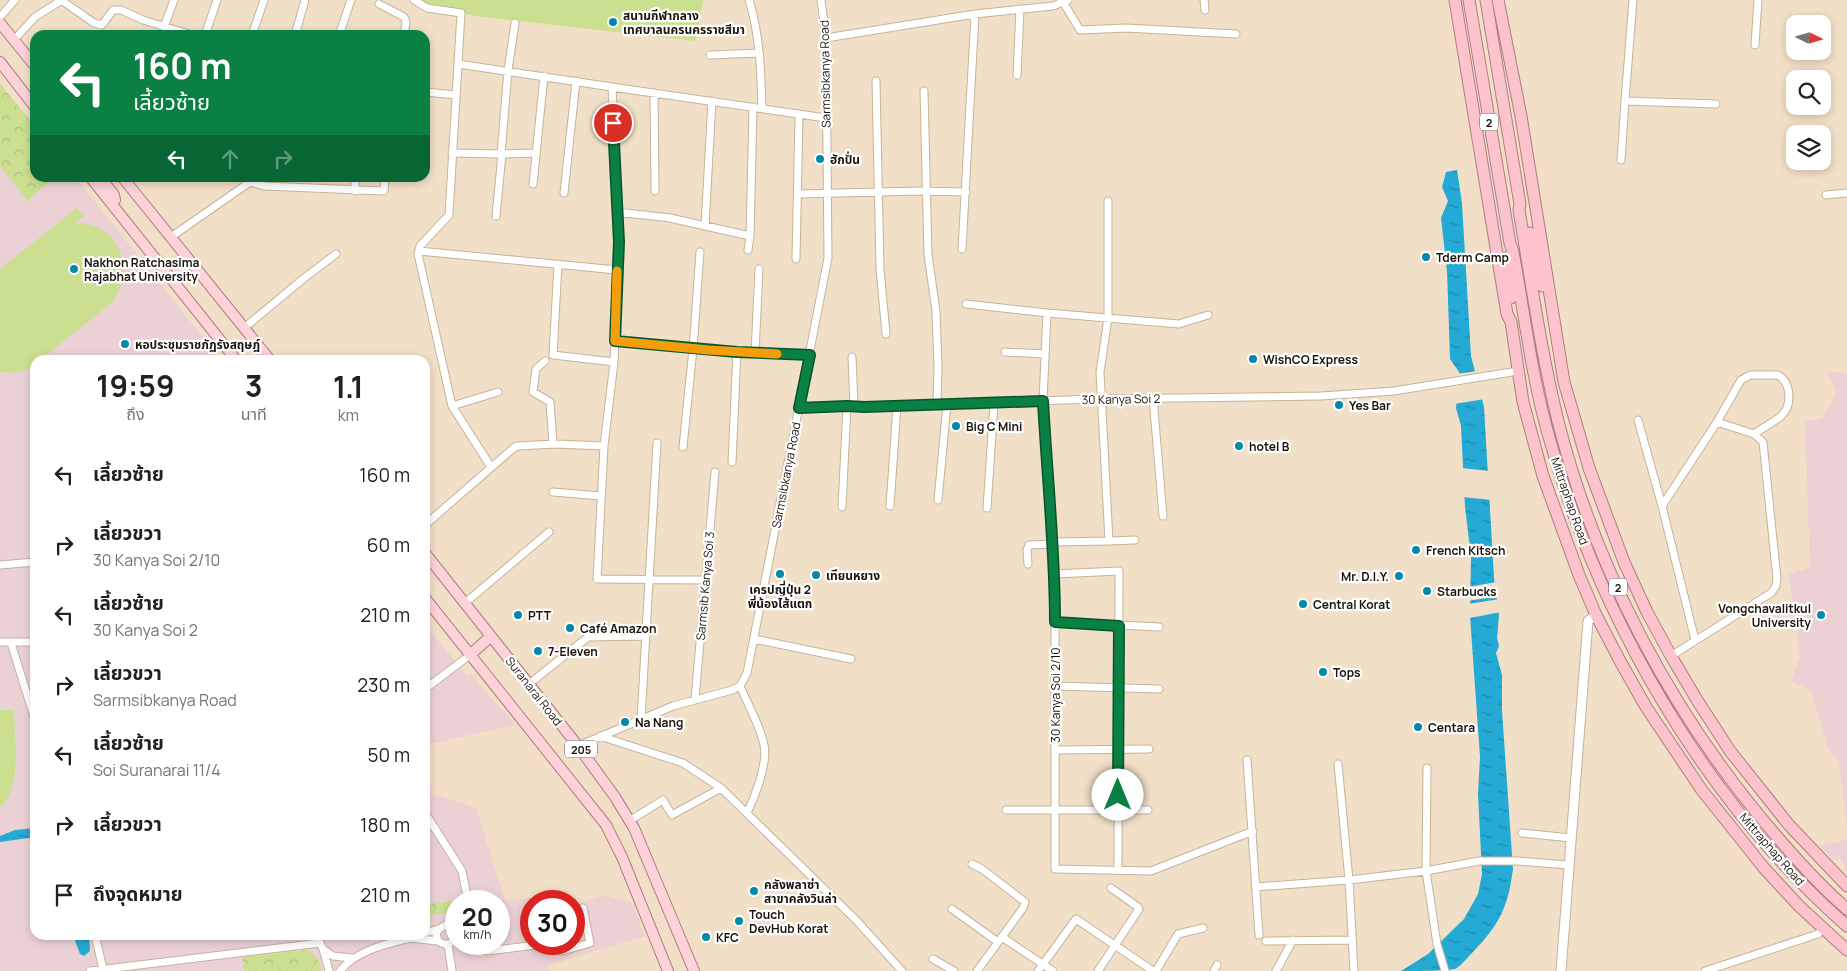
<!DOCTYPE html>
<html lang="th">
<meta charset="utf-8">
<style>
:root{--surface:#fff;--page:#f2f2f2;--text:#202124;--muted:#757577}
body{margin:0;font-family:Manrope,"Noto Sans Thai",sans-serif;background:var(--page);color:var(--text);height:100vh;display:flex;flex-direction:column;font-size:19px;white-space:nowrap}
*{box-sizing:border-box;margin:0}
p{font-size:16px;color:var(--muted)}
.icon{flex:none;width:28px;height:28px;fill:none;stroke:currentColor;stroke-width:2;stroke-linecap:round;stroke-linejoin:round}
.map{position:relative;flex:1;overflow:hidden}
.panel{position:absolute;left:30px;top:355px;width:400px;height:585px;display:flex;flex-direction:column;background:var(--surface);border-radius:15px;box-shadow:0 2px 8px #0003}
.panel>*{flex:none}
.guide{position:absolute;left:30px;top:30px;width:400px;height:152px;border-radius:15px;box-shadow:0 2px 8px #0003;background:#0b8043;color:#fff;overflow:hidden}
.needle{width:32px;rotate:95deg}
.fabs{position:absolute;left:1786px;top:15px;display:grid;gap:10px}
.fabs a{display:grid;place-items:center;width:45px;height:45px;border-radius:10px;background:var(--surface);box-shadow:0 2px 8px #0003;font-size:25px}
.speed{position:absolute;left:445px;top:890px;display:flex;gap:10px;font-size:25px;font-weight:700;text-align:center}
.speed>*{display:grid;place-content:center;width:65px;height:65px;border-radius:50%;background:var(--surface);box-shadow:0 2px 8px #0003;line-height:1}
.speed small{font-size:12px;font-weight:400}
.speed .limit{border:8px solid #d22;background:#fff;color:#111}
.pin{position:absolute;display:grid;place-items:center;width:42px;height:42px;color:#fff;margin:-21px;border:2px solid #fff;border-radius:50%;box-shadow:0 1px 5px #0007}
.me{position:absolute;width:55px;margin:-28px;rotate:0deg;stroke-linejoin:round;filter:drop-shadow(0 0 4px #0008)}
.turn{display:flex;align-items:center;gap:18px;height:105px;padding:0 20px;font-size:22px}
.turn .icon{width:65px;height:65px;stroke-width:2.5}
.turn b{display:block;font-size:35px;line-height:42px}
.lanes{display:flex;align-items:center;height:48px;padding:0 20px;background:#0003;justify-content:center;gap:25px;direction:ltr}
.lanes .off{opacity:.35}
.eta{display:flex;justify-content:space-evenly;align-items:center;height:85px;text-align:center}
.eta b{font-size:30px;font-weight:700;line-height:35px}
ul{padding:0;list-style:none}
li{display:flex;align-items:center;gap:15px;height:70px;padding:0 20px}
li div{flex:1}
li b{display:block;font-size:19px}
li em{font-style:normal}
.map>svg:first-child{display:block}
.education{fill:#ebd1d3;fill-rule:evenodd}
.green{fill:#cbdf91}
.park{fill:url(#park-crowns)}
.water{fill:url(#water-ripples)}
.pier{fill:#f2dfc7}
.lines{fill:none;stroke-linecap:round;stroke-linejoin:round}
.minor-casing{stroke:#c5b39b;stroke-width:9}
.tertiary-casing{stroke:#c5b39b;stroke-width:11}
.primary-casing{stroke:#ad7c81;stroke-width:12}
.trunk-casing{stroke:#ad7c81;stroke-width:13}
.minor{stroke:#fff;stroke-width:7}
.tertiary{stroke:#fff;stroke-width:9}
.primary{stroke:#fdd2d9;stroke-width:10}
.trunk{stroke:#fcc3cc;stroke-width:11}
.route-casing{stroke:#07532c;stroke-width:12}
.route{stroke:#0b8043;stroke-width:9}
.slow{stroke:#f59e0b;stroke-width:9}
.poi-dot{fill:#0289aa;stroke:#fff;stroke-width:2}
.labels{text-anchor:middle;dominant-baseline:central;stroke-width:4.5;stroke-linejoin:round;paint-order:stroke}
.shield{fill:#fff;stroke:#5f5a55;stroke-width:1}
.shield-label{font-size:11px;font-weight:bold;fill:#1b140c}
.poi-label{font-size:12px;font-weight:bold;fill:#1b140c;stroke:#fff;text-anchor:start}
.street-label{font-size:12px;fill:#1b140c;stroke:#fff}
</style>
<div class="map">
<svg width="1847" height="971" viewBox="0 0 1847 971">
<defs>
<pattern id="park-crowns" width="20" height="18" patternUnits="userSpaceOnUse" patternTransform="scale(1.25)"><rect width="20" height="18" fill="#cbdf91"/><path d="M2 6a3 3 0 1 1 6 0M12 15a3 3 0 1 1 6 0" fill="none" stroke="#aebe7c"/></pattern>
<pattern id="water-ripples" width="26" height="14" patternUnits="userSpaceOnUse" patternTransform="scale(1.25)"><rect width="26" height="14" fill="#24aad5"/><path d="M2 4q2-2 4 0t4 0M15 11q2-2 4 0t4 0" fill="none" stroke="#1e89ab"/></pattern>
</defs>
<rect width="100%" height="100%" fill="#f2dfc7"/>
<path class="education" d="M0,83L35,127V178H76L221,360H35V935H425V774L432,794L476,808L505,900L540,898V901H531V944H574V905L605,895L632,903L645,936L548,965L549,971H0ZM456,901H499V944H456Z
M1826,371L1847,374V827L1839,762L1829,750L1811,691L1791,681L1800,657L1789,574L1810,567L1805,421L1822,419L1837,392Z
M425,624L467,676L472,674L491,698L505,712L515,725L425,745Z
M1847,840V874L1845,869L1846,867L1840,859L1837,860L1835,858L1832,859L1820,845Z"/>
<path class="green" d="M424,0H703L696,41L474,16L428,5Z
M77,208L84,216L75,223C80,224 86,223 90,225C126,234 130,275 113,302L40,360H35V364C24,373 13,374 0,372V269Z
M0,710H14C14,738 23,787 0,807Z"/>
<path class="park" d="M0,84L35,126V178H53L28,201L0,166Z
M458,900L455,912L425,916V905Z
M307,950C316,955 320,961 322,971H244L242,957Z"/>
<path class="water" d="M1457,170L1462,203L1471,356L1484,407L1494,578L1499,615L1497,638L1499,646L1496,653L1502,675V711L1513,869C1508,908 1499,925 1472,953C1467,958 1461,966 1455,969C1442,971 1415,971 1401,971L1428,954L1464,919L1478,894L1482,874L1478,794L1480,757L1470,616L1471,556L1465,507L1461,426L1456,408L1459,372L1450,359L1447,271L1441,218L1448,201L1442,187L1446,172Z
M35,828V837L0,842V836L15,830Z
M73,935H89L90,951L84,956L80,954Z"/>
<path class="pier" d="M1477,371L1485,399L1454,404L1456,374Z
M1461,468L1490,471L1492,500L1462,497Z
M1497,582L1499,596L1468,601V587Z
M1500,599L1501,612L1470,618L1468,604Z"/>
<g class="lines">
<defs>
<path id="minor" d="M61,0L94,23L102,25L113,10H121L143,20L192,35
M414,0L427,8L461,13L449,215L420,246L418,254L452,406L491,467
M749,0C760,35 761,72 762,108
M1204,0L1205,10
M1633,0L1625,101L1716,104
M1063,2L1080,30L1126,28L1236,34
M379,4L404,17L406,22L404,35
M0,17L15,0
M164,27L174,0
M205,35L217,0
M252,35L264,0
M295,35L305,0
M339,35L351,0
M826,38L975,14L1053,6L1068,0
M14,40L35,17L62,0
M1755,45L1758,0
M710,55L759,53
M458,64L612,87
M1017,75L1020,9
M876,81L880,269L886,334
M924,91L928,255L936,311L938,366L937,404
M425,92L456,95
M654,93L655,191
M452,153L501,154L536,153
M501,154L508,70L515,23
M1621,160L1625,101
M533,184L544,76
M355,191V178
M564,193L576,81
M798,194L918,191L966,192
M1826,195L1847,193
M617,212L670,218L750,236
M496,216L502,154
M705,226L712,101
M171,237L250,182L264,186L384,191L385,178
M962,249L975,14
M748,250L750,236L753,107
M419,251L617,270
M796,259L799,114
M558,264L553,355L614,362
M966,304L1047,313L1179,324L1208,315
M1047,313L1043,401L1047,473L1055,574V869L1151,871L1253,831
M244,328L303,279L336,254
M615,341L737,352L810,355
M1005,352L1045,354
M755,353L759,269
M852,357L854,406
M545,361L536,369L533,392L550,402L553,444
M1153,398L1163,516
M452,406L498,392
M799,408L1101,399L1321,396L1394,391L1518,371
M1638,420L1662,506
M604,446L597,579L705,580
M683,447L693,349L700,252
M732,462L737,352
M553,492L601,496
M938,500L947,404
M890,506L897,406
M842,507L847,406
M987,508L994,403
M425,525L516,446L556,444L604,446L614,362L619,242L612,87L826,118
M1109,541L1135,540
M1052,542L1109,541L1100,372L1108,318V201
M1028,564L1027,550L1029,545L1052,544
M0,565L35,562
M1055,574L1119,571L1118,870
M465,603L549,532
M1055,622L1159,627
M754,639L851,659
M1695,640L1662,506L1717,422L1741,380L1750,375H1778C1792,383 1792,407 1781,416C1773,423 1762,428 1754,434
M0,642H35
M11,643L35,720
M1671,656L1771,593L1776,586L1777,579L1763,442L1754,434L1717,422
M529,684L588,637L646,636
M740,686C748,705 760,725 764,745C768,763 755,797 747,813
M1055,686L1159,689
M425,689L470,655
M695,699L715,472
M641,719L657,443
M600,736L683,763L721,788L857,921L902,971
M578,746L673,706L732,690L740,686L747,673L828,258L826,38L821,0
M1055,750L1149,749
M1247,760L1259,935
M1338,764L1349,880L1354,971
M1427,768L1426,871L1437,944L1445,971
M1006,810H1148
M425,813L462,871L468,901
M629,821L663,800L672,815L721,788
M1522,833L1571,838
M972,864L982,869L1025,902L1023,908L977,971
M1256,887L1349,880L1426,871L1479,861H1518L1568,865
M952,909L998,942
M456,919L439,929L436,934L438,941C445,946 449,944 456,940
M425,933L439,929
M95,935L103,969
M316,935L322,947
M420,935L410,938L438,941
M1002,937L1053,971
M1266,941L1352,940
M476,944L478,948L487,951L536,945H544L562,951L590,943L583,908
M448,945L452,971
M933,959L954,971
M90,971L320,943
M329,971L323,949L333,956L352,958
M340,971C357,950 384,945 410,938
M1038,971L1076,919L1153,971
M1098,971L1139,909L1138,907L1111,888
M1156,971L1178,934L1203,928
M1214,971L1217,965
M1276,971L1293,940
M1705,971L1818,934L1823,928"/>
<path id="tertiary" d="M1561,971L1588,621L1596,615"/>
<path id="primary" d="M0,23L35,66
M0,62L35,107
M91,178L236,360
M101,178L114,195L115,200
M123,178L270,360
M425,553L578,746L615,797L634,828L694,971
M425,598L606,825L622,857L668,971
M470,655L491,636"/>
<path id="trunk" d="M1455,0L1507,314L1511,322L1523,402L1543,476L1579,575L1596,615L1620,661L1646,707L1701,789L1764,868L1799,906L1847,950
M1469,0L1510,243L1513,252C1524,311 1531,372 1547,430C1597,614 1702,799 1847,926
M1486,0L1520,204L1519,210C1531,280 1541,352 1558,421C1596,571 1672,714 1773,832C1796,859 1820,886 1847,909
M1498,0L1521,116L1564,382L1589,468L1624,562L1647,612L1671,656L1697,700L1730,751L1789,825L1847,886
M1530,233L1542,286
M1508,257L1511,298"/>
</defs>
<use href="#minor" class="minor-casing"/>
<use href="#tertiary" class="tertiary-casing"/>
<use href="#primary" class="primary-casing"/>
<use href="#trunk" class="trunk-casing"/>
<use href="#minor" class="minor"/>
<use href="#tertiary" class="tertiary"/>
<use href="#primary" class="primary"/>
<use href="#trunk" class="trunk"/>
</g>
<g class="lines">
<defs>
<path id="route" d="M613,123L619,242L615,341L737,352L810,355L799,408L847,406L864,407L1043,401C1047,475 1055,549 1055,622L1119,626L1118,795"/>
</defs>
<use href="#route" class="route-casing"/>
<use href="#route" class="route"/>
<path class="slow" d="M617,271L615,341L708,350L777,354"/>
</g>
<g class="poi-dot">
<circle cx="613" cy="22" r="5"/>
<circle cx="820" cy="159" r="5"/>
<circle cx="1426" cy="257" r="5"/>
<circle cx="74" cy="269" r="5"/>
<circle cx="125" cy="344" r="5"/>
<circle cx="1253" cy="359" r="5"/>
<circle cx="1339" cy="405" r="5"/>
<circle cx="956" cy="426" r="5"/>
<circle cx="1239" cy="446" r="5"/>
<circle cx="1416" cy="550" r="5"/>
<circle cx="780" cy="574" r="5"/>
<circle cx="816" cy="575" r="5"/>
<circle cx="1399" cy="576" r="5"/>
<circle cx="1427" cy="591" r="5"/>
<circle cx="1303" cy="604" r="5"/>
<circle cx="518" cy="615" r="5"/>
<circle cx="1821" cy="615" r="5"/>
<circle cx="570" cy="628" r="5"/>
<circle cx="538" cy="651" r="5"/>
<circle cx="1323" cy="672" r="5"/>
<circle cx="625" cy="722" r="5"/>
<circle cx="1418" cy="727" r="5"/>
<circle cx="754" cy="891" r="5"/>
<circle cx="739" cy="921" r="5"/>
<circle cx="706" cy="937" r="5"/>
</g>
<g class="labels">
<g class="shield">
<rect x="1480" y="113.5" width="18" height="17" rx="4"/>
<rect x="1609" y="578.5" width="18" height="17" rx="4"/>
<rect x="565" y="740.5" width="32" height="17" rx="4"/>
</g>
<g class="shield-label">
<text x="1489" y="122">2</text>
<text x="1618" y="587">2</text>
<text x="581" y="749">205</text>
</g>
<g class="poi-label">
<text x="623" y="15">สนามกีฬากลาง<tspan x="623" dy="14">เทศบาลนครนครราชสีมา</tspan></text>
<text x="830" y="159">ฮักปั่น</text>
<text x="1436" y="257">Tderm Camp</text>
<text x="84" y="262">Nakhon Ratchasima<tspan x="84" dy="14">Rajabhat University</tspan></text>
<text x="135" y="344">หอประชุมราชภัฏรังสฤษฎ์</text>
<text x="1263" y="359">WishCO Express</text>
<text x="1349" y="405">Yes Bar</text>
<text x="966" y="426">Big C Mini</text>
<text x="1249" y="446">hotel B</text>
<text x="1426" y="550">French Kitsch</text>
<text x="826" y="575">เทียนหยาง</text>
<text x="1389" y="576" text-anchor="end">Mr. D.I.Y.</text>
<text x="780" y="589" text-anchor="middle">เครปญี่ปุ่น 2<tspan x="780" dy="14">พี่น้องไส้แตก</tspan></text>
<text x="1437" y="591">Starbucks</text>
<text x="1313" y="604">Central Korat</text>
<text x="1811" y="608" text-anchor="end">Vongchavalitkul<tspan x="1811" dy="14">University</tspan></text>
<text x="528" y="615">PTT</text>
<text x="580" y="628">Café Amazon</text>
<text x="548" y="651">7-Eleven</text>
<text x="1333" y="672">Tops</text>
<text x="635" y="722">Na Nang</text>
<text x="1428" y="727">Centara</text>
<text x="764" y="884">คลังพลาซ่า<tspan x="764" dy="14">สาขาคลังวินล่า</tspan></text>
<text x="749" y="914">Touch<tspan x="749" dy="14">DevHub Korat</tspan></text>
<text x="716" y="937">KFC</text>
</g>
<g class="street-label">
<text transform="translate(825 74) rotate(-91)">Sarmsibkanya Road</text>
<text transform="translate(1121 399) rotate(-1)">30 Kanya Soi 2</text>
<text transform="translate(786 475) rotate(-79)">Sarmsibkanya Road</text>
<text transform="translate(1570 501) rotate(71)">Mittraphap Road</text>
<text transform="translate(705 586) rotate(-85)">Sarmsib Kanya Soi 3</text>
<text transform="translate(534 691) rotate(52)">Suranarai Road</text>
<text transform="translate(1055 695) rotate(-90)">30 Kanya Soi 2/10</text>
<text transform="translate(1772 849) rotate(49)">Mittraphap Road</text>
</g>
</g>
</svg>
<div class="fabs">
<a><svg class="needle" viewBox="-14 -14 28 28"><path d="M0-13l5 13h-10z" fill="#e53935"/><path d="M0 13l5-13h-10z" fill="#757577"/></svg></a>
<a><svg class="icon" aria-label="search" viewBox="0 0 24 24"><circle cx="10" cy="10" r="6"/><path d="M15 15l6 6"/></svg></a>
<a><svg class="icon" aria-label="layers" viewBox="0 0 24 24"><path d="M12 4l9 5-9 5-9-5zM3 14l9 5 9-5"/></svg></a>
</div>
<div class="speed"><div>20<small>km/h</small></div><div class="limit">30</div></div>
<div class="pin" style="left:613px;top:123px;background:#d93025"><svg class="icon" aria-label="arrive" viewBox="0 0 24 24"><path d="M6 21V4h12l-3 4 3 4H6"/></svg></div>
<svg class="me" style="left:1118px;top:795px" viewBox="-20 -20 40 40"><circle r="19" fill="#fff"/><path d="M0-13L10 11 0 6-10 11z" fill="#0b8043"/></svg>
<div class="guide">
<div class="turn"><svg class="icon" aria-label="left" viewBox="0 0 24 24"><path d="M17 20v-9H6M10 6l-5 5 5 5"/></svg><div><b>160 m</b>เลี้ยวซ้าย</div></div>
<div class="lanes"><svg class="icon" aria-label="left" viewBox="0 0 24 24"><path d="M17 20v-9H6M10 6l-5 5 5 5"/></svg><svg class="icon off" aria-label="ahead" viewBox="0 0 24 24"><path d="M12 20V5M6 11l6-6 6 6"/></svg><svg class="icon off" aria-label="right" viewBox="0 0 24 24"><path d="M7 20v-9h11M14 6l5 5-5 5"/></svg></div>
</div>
<section class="panel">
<div class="eta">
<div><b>19:59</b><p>ถึง</p></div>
<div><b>3</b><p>นาที</p></div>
<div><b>1.1</b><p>km</p></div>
</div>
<ul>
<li><svg class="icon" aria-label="left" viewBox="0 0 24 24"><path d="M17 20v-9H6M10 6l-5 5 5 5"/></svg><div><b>เลี้ยวซ้าย</b></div><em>160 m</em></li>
<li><svg class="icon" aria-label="right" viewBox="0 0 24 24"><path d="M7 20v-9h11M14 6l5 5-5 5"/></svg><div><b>เลี้ยวขวา</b><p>30 Kanya Soi 2/10</p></div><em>60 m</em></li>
<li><svg class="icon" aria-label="left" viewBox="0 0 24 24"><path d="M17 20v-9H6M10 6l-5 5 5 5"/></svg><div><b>เลี้ยวซ้าย</b><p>30 Kanya Soi 2</p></div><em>210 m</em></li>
<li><svg class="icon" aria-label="right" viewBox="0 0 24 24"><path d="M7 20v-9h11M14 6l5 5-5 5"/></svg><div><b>เลี้ยวขวา</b><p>Sarmsibkanya Road</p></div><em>230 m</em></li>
<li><svg class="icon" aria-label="left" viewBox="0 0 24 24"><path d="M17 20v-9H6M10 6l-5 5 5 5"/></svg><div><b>เลี้ยวซ้าย</b><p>Soi Suranarai 11/4</p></div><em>50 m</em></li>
<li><svg class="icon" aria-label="right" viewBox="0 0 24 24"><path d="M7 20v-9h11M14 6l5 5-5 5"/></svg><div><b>เลี้ยวขวา</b></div><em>180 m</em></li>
<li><svg class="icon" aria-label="arrive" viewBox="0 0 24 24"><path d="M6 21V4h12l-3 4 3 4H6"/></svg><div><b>ถึงจุดหมาย</b></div><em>210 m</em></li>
</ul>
</section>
</div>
